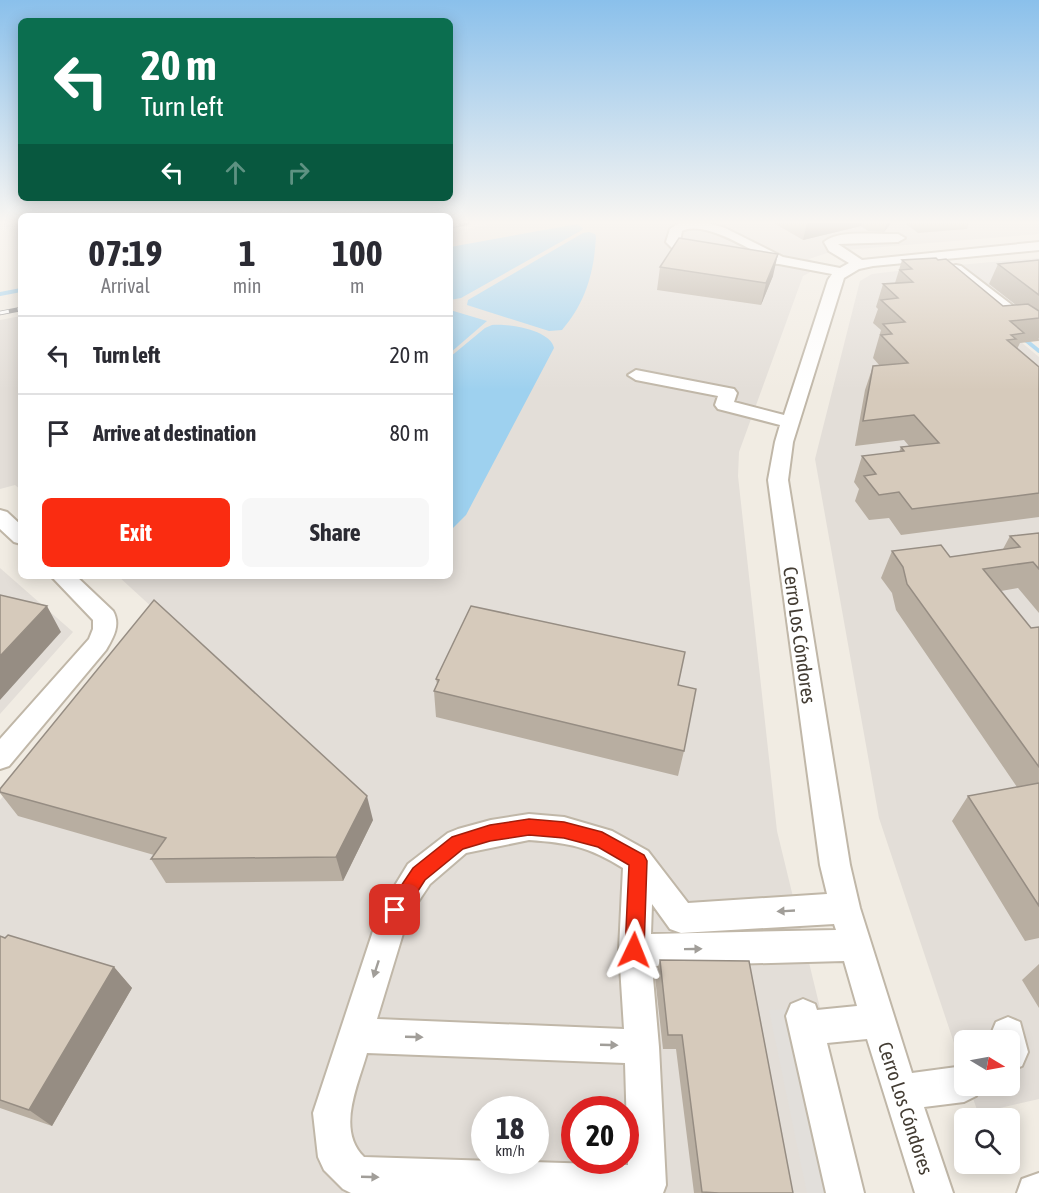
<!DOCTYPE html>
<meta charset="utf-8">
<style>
:root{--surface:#fff;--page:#f7f7f7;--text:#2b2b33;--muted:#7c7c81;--line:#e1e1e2;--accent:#fa2c11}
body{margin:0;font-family:"Asap Condensed",sans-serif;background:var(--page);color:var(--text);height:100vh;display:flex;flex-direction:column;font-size:22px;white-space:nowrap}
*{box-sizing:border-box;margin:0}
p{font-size:20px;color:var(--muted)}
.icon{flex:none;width:33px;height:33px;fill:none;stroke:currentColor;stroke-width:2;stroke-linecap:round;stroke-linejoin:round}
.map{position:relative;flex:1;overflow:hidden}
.panel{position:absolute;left:18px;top:213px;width:435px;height:366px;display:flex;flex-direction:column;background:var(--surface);border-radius:9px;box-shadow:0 3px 15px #0003}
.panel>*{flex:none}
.top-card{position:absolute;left:18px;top:18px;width:435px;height:183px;border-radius:9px;box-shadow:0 3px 15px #0003;background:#0b6e4f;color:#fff;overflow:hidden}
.needle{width:39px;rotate:100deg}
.buttons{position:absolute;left:954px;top:1030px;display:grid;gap:12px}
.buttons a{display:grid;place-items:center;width:66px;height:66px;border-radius:9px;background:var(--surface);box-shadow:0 3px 15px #0003;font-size:30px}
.speed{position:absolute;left:471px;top:1096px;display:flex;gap:12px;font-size:30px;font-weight:700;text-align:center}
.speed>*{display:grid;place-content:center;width:78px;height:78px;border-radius:50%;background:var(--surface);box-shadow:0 3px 15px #0003;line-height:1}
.speed small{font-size:15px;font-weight:400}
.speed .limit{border:9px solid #d22;background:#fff;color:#111}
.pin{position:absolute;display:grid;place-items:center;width:51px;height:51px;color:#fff;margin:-26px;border-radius:12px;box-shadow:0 3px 9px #0006}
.me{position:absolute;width:66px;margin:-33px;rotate:2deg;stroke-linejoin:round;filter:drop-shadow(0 0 4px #0008)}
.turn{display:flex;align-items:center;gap:21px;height:126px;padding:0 24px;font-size:27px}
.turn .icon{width:78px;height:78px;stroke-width:2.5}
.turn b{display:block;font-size:42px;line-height:51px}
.lanes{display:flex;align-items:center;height:57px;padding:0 24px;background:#0003;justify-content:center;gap:30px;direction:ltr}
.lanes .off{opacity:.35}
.eta{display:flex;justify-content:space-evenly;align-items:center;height:102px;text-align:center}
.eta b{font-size:36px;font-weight:700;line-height:42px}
.cta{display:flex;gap:12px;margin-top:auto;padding:12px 24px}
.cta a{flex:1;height:69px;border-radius:9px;background:var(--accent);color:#fff;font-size:24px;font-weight:700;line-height:69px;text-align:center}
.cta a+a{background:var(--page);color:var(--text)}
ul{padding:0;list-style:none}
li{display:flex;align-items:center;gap:18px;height:78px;padding:0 24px;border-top:2px solid var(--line)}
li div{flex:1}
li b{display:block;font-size:22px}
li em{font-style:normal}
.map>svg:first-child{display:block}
.industrial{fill:#e3ded8;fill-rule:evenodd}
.parking{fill:#e2dfdb}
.water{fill:#9ed1ef}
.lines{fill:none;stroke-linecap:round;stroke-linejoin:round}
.stream{stroke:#9ed1ef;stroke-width:4}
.minor-casing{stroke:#c0b7a8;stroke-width:4}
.minor{fill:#fff;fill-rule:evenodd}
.rail-casing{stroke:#939393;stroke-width:4.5}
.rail{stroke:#fff;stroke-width:3;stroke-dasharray:9;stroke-linecap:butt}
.wall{fill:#b8aea1}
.shaded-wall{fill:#968d83}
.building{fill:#d6cabb;stroke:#968d83;stroke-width:1.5}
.oneway{fill:#a19e99}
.route{fill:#fa2c11;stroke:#a21d0b;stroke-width:1.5}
.labels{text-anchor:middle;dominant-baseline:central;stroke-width:6;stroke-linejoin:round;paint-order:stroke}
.street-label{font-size:20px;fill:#433c33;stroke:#fff}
</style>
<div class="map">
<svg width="1039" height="1193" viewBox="0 0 1039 1193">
<rect width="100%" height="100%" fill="#f1ece3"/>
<path class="industrial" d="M497,223H1039V234L833,251L809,259L822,266L803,276L739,452L738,476L777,831L865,1193H0V800L154,609L118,576H450V232ZM484,1110H536V1161H484ZM574,1110H626V1161H574Z
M1039,258V340L947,266Z
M931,267L1039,357V1099L978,1113L969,1086H1010V1041H964V1073L879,818L815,459L860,281L872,274Z
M21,316V490L15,485L0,489V320Z
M0,568L73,632L0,714Z"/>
<path class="parking" d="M817,1008L863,1193H807L769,1010Z"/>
<path class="water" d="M577,224L583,228L582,230L461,298L450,300V247Z
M589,232L595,234L596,237C594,272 586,302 562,330L549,331L467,305L468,300L583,233Z
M450,310L487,321L450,353Z
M492,325C508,323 551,330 554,348L466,515L450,531V357L485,328Z"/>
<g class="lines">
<path class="stream" d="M0,294L21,290
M1023,338L1039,351"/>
<defs>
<path id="minor" d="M679,223H708L725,228L783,257L840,268L849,263L829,251L824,242C838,229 879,235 898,234L905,238L898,242L838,244L862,260L1039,242V250L873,266L859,269L844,278L793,442L788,480L850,865L860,908L912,1073L964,1066V1086H981L976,1096L964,1102L924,1107L953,1193H915L867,1039L827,1043L864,1193H826L786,1016L791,1004L803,999L815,1004L817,1010L857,1006L844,961L652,966L659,1047L666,1185L663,1193H351L343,1189L324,1170L318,1157L313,1113L380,910L408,864L448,833L458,829L491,820L529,814L564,817L612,831L648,851L688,903L827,894L820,865L768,480L775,442L780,425L718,409L715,405L718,396L636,380L628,375L636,370L734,389L737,393L734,402L784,415L828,280L832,274L779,264L741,262L739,259L741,256L761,255C742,245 703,221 682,231L680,241L709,251L711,254L709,257L704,258L674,250L666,242L670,229ZM529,840C570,843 587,846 623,868L619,950L624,1029L377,1019L408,917L430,884L466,853ZM652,904L670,929L681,933L834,924L836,930L651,934ZM367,1053L625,1063L628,1165L364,1157C336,1130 358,1085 367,1053Z
M956,265L961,266L1039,326V339L1033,337L951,272L949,269L951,266Z
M0,510L7,512L21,525V544L14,542L0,529Z
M51,576H76L113,611C121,625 113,638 106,650L9,766L0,769V739L89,639L93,629V620Z
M1008,1017L1020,1022L1028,1052L1022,1066L1010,1071V1041H992L991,1034L996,1022Z
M1039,1173V1193H1017L1022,1179Z"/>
</defs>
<use href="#minor" class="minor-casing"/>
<use href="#minor" class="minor"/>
<defs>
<path id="rail" d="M450,226L467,223
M0,313L21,309"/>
</defs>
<use href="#rail" class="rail-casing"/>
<use href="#rail" class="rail"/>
</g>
<path class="wall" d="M774,223H891L884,232L868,231L861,226L803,240Z
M905,223H969L967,229L918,233Z
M902,260H938L1003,306L1016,305L989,284L998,264L1039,260V338L1038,341L1020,343L1017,349L1039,367V517L901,535L889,518L869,520L855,501L859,489L854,482L862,456L899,452L901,447L909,446L904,440L855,446L865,390L873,366H880L873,358L881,330L873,323L878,309L876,307L883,284L895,283Z
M660,267L773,276L761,305L657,290Z
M1039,533V613L1018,588L1001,591L1031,628L1039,627V938L1025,941L952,821L968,796L1017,787L896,610L892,593L881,578L892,551L950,557L1003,549L1010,536Z
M436,679L678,685L684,751L678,776L436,717L434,691L437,684Z
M0,789L373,820L343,881L166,883L151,859L154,855L18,816L0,793Z
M0,936L114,967L132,988L52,1126L0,1108Z
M660,960L793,1193H694L676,1049H663L655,977Z
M1039,964V1008L1022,980Z"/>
<path class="shaded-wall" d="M807,223H862L861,226L803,240Z
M887,223H891L884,232Z
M778,254L773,276L761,305L766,283Z
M47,606L61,632L0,700V656Z
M367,796L373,820L343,881L336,857Z
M114,967L132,988L52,1126L29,1110Z"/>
<path class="building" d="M679,238L778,254L766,283L660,267Z
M936,258L938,260L946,259L1003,306L1028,304L1039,311V318L1010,321L1024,333L1011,335L1016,339L1007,340L1039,367V493L912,509L899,492L879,495L864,476L876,474L862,456L904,451L901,447L939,443L914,415L863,421L873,366L908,363L881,335L892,334L883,324L905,322L881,300L898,298L883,284L913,282L900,270L912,269L902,260Z
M1039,260V295L998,264Z
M1039,533V569L1033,562L983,569L1031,628L1039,627V767L907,584L903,567L892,551L941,545L950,557L1020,547L1010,536Z
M0,595L47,606L0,656Z
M154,600L367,796L336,857L151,859L166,838L0,792V789Z
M471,606L685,652L678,685L696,689L684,751L434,691L439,680L436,679Z
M1039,783V906L968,796Z
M8,935L114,967L29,1110L0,1100V936L5,938Z
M660,960L749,961L793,1193H719L702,1192L682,1035H668Z"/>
<defs><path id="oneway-solid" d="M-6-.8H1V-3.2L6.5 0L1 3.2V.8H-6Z" transform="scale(1.5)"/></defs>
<g class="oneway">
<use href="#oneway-solid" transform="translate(786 911) rotate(177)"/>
<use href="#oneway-solid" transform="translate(693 949) rotate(-1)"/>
<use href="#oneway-solid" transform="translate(376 969) rotate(108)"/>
<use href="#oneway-solid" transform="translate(414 1037) rotate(2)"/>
<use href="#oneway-solid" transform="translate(609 1045) rotate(2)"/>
<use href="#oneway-solid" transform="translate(370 1177) rotate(2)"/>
</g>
<linearGradient id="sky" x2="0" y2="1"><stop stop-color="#8ac0eb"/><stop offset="0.57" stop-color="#f9f6f2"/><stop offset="1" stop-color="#f9f6f2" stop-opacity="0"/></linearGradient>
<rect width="1039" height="390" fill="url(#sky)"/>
<path class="route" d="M529,819L564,822L602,832L644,855L647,861L644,950L641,957L634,960L628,957L625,950L629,865L598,847L564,838L529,835L490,841L463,849L425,880L402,916L395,919L389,916L386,910L389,904L413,868L452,837L490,825Z"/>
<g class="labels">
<g class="street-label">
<text transform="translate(800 635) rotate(82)">Cerro Los Cóndores</text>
<text transform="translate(906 1108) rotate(72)">Cerro Los Cóndores</text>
</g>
</g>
</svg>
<div class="buttons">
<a><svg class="needle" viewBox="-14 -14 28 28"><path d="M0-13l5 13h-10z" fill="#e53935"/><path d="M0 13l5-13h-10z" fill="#7c7c81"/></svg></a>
<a><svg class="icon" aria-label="search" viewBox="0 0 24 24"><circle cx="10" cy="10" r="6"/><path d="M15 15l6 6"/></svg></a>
</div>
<div class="speed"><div>18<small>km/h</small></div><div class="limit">20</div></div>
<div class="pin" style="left:395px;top:910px;background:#d93025"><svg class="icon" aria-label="arrive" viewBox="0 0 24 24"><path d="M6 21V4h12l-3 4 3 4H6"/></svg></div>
<svg class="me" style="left:634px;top:950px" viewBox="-20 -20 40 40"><path d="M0-17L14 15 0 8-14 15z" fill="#fa2c11" stroke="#fff" stroke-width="4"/></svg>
<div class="top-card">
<div class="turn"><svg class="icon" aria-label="left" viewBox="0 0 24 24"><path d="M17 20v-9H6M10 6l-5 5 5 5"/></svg><div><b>20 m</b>Turn left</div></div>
<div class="lanes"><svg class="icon" aria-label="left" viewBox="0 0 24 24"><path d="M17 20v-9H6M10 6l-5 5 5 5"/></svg><svg class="icon off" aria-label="ahead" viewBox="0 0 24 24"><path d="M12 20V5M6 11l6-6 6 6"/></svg><svg class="icon off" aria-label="right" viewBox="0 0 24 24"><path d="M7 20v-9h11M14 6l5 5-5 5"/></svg></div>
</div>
<section class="panel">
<div class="eta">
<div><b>07:19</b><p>Arrival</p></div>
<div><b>1</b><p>min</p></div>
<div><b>100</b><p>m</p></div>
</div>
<ul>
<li><svg class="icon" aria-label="left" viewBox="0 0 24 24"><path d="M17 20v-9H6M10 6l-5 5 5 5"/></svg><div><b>Turn left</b></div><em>20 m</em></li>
<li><svg class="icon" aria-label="arrive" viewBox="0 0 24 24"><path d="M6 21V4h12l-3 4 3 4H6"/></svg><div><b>Arrive at destination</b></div><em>80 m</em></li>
</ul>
<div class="cta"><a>Exit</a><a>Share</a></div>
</section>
</div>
